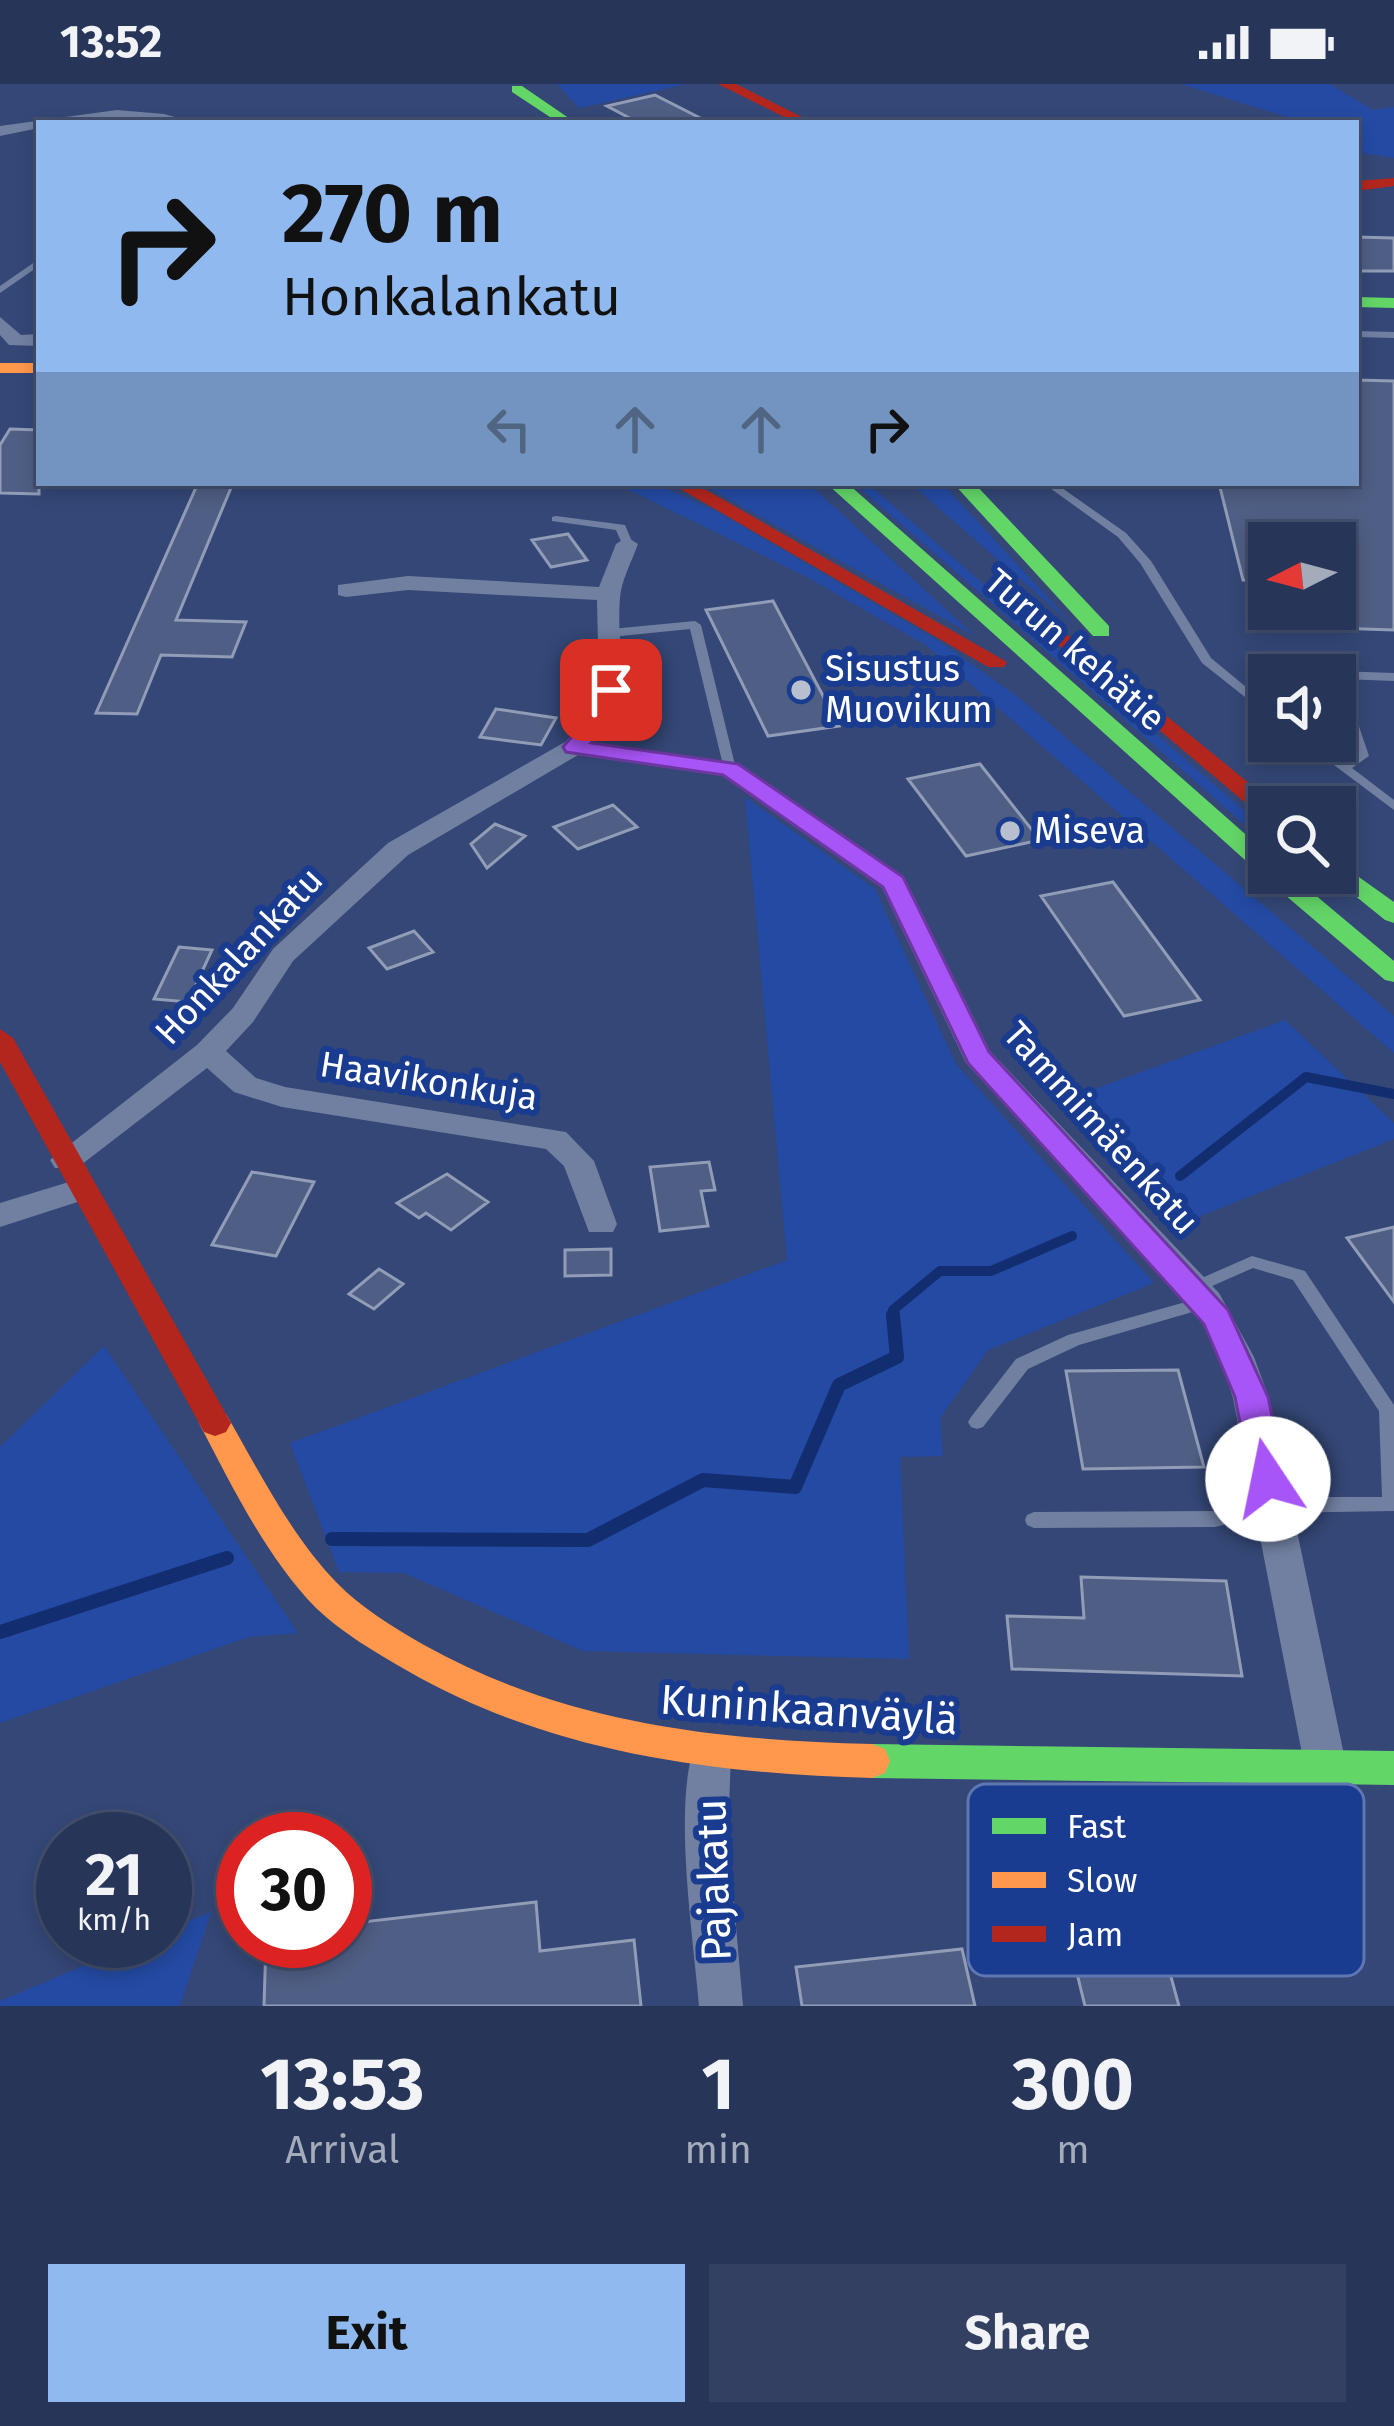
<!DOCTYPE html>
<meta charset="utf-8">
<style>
:root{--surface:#273558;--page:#334061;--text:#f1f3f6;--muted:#a4abba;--line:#43506e;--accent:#90b9f0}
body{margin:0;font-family:"Fira Sans",sans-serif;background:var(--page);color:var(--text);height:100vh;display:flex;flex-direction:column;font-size:45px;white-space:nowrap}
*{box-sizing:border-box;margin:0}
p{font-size:39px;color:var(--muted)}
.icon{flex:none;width:66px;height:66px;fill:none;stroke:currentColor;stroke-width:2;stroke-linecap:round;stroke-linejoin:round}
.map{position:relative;height:1922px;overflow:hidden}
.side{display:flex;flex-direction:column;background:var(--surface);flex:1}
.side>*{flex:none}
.guide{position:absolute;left:36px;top:36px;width:1323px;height:366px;border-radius:0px;box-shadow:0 6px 18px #0003,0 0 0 3px var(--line);background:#90b9f0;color:#111;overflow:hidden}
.needle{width:78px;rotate:264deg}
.buttons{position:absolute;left:1248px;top:438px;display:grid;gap:24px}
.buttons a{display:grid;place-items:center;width:108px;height:108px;border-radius:0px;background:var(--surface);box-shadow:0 6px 18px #0003,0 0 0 3px var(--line);font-size:60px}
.speed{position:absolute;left:36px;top:1728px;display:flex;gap:24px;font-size:60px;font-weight:700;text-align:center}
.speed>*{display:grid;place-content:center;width:156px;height:156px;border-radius:50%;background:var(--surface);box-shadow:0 6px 18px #0003,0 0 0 3px var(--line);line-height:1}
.speed small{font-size:30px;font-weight:400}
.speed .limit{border:18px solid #d22;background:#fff;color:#111}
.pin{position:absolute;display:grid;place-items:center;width:102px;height:102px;color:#fff;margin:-51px;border-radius:24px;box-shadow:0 6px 18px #0006}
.me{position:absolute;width:132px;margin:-66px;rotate:349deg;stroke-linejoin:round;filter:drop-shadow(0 0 9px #0008)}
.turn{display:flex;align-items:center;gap:42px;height:252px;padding:0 48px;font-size:54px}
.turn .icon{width:156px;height:156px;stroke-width:2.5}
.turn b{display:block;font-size:84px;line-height:102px}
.lanes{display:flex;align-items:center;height:114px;padding:0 48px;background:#0003;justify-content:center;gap:60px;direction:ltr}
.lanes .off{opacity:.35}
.eta{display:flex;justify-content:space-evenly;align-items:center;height:204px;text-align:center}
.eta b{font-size:72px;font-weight:700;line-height:84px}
.cta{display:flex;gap:24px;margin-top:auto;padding:24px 48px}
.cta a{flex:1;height:138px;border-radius:0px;background:var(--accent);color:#111;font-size:48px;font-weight:700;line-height:138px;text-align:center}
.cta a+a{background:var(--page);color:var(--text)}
.status{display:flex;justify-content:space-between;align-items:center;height:84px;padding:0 60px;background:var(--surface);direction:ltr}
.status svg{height:33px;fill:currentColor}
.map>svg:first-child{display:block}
.green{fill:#244aa3}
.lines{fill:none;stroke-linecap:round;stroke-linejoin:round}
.stream-far1{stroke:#132e70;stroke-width:10}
.stream{stroke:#132e70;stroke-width:14}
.building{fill:#4f5e84;stroke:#919cb7;stroke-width:3}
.lane{fill:#7180a1;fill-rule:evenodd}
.street{fill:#7180a1;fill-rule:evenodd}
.fast{fill:#63d668;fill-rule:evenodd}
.slow{fill:#ff974d;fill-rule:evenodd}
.jam{fill:#b3261e;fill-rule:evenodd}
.route{fill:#a855f7;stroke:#6d37a1;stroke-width:3}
.poi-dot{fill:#b8bfcf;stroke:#193c91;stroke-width:4.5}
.labels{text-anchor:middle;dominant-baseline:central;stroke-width:12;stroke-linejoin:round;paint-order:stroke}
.street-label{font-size:36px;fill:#fff;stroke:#193c91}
.poi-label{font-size:36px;fill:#fff;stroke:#193c91;text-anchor:start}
.near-street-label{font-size:42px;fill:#fff;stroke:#193c91}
.key{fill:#193c91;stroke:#5e76b2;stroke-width:3}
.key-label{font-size:33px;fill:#fff}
</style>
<div class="status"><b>13:52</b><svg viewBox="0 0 49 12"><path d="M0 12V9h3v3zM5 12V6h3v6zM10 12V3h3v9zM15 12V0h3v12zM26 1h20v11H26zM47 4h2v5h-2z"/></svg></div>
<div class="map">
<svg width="1394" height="1922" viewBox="0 0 1394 1922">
<rect width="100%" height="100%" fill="#344776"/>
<path class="green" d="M557,0H687L579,24Z
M1181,0H1330L1373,26L1394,23V74L1356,68V39H1306Z
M624,399H654L716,427L942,559L1018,613L1394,932V969L927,562L807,493L619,401Z
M700,399H808L975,552Z
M854,399H867L1269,748V762Z
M910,399H942L1075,543Z
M745,713L875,805L956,980L1154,1199L988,1266L940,1334L943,1372L900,1373L909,1575L583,1567L404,1489L339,1488L290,1359L787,1176Z
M1285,936L1394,1039V1055L1188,1137L1072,1013Z
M104,1262L298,1549L249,1553L0,1639V1363Z
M211,1828L180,1922H0V1917L142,1857H165V1847Z"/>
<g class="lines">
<path class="stream-far1" d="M1180,1092L1306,993L1394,1010
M894,1234L893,1226L940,1187H991L1072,1152"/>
<path class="stream" d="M332,1455L588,1456L703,1396L795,1403L839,1301L897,1273L893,1231
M0,1548L227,1474"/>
</g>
<path class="building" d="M655,11L710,39H639L607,22Z
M1356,153L1394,154V187H1356Z
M1356,296L1394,297V546L1335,544V459H1269V497L1243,496L1219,399H1356Z
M10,345L39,346V410L0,409V361Z
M198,399H233L176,536L246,538L232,573L161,571L137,630L96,629Z
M568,450L587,476L551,483L532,456Z
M773,517L839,642L768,652L706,526Z
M496,625L556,634L541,661L480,653Z
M980,680L1040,756L966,772L908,695Z
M613,721L637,743L578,765L554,743Z
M495,740L525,752L487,784L471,760Z
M1113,798L1200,916L1124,932L1041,812Z
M414,847L433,868L387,885L369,864Z
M179,863L212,866L188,918L154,915Z
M709,1078L715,1106L701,1107L708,1142L660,1147L650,1083Z
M252,1088L314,1098L276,1172L212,1161Z
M447,1090L488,1118L451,1146L426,1129L419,1134L397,1119Z
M1394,1143V1218L1347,1154Z
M611,1165V1191L565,1192V1166Z
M379,1185L403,1200L374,1225L349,1210Z
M1178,1286L1204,1383L1083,1385L1066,1287Z
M1081,1493L1226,1497L1242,1592L1012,1585L1007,1532L1084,1534Z
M1134,1758L1179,1922H1085L1047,1767Z
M536,1818L540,1867L634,1856L641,1922H264L266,1857H345V1840Z
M962,1865L975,1922H802L796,1883Z"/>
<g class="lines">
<path class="lane" d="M39,175V182L0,209V202Z
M1356,247L1394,248V254L1356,253Z
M1043,399H1055L1126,449L1151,477L1211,574L1269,622V632L1202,579L1140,479L1118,453Z
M556,432L625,441L633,460L627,463L623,462L616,446L552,437V433Z
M695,537L701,541L736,685L730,689L724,685L690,545L611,553L605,549L611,545Z
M1336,587L1394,589V597L1343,595L1369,672L1352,684L1394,716V726L1302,657H1316L1344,678L1356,671L1335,606V591H1330Z
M1252,1172L1305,1187L1394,1321V1427L1272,1429L1215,1443L1034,1444L1027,1441L1025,1436L1027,1431L1034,1428L1215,1427L1272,1413H1382L1379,1327L1293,1196L1253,1184L1194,1210L1188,1208L1186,1204L1188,1200Z
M1207,1212L1213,1214L1215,1218L1213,1222L1079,1261L1028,1285L983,1343L977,1345L971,1343L968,1338L971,1333L1016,1275L1068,1251Z"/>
<path class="street" d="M117,26L164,30L196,39H39V44L0,52V42Z
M0,233L21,251L39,250V262L9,261L0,251Z
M627,453L638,460C632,477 621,497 620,514C615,575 638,607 592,658L739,680L904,793L990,967L1219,1209L1254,1273L1269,1314L1347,1685L1341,1698L1326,1704L1311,1698L1305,1685L1233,1314L1220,1273L1195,1226L966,979L882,804L723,692L578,671L408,771L293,877L253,938L226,967L256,994L285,1003L566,1048L594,1077L617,1140L613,1148H589L564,1082L546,1065L282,1023L234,1008L207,984L77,1084H55L50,1076L197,961L233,924L273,865L388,759L565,658L590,630L599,606L597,516L408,506L346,513L338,511V501L408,492L599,503L616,460Z
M82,1094L93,1097L98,1105L93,1113L0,1143V1119Z
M711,1652L725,1657L731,1670L728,1751L743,1922H699C694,1857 671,1713 697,1657Z"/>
<path class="fast" d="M512,2H522L576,39H559L512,8Z
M1356,213L1394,214V224L1356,223Z
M826,399H847L1269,771V789H1289L1394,877V898L1385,896L1265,794Z
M953,399H974L1109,542V552H1093Z
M1335,776L1394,818V839L1385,836L1327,789H1335Z
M872,1660L1394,1667V1701L872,1694L859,1689L854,1677L859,1665Z"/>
<path class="slow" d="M0,279H39V289H0Z
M215,1326L226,1330C259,1387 290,1450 336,1498C361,1524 393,1543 424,1561C564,1639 714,1656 872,1660L885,1665L890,1677L885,1689L872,1694C709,1689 550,1669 406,1586C375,1568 342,1549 316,1524C266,1473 232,1402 199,1339L204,1330Z"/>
<path class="jam" d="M718,0H736L814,39H796Z
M1394,94V102L1356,107V97Z
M670,399H694L1007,578L1004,583H988Z
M1017,510L1277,722L1269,723V734L1261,732L1010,520L1007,516Z
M0,945L13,954L226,1330L231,1339L226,1348L215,1352L204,1348L0,978Z"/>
</g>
<path class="route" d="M611,600L622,606L613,632L591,659L738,680L903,793L989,968L1228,1226L1268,1313L1285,1395L1280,1405L1268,1409L1256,1405L1251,1395L1235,1313L1204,1240L968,979L883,803L723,691L566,668L563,663L591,630L603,602Z"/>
<g class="poi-dot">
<circle cx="801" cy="606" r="12"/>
<circle cx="1010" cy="747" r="12"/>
</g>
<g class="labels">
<g class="street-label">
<text transform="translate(1075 566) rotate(41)">Turun kehätie</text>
<text transform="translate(239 872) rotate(-47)">Honkalankatu</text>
<text transform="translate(429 997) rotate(9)">Haavikonkuja</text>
<text transform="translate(1101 1044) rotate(48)">Tammimäenkatu</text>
</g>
<g class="poi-label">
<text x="825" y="585">Sisustus<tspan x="825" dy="41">Muovikum</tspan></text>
<text x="1034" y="747">Miseva</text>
</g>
<g class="near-street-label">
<text transform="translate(809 1626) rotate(4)">Kuninkaanväylä</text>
<text transform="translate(714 1796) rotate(-92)">Pajakatu</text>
</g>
</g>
<rect x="968" y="1700" width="396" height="192" rx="18" class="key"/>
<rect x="992" y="1734" width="54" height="16" fill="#63d668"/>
<rect x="992" y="1788" width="54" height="16" fill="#ff974d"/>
<rect x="992" y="1842" width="54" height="16" fill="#b3261e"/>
<g class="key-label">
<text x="1067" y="1754">Fast</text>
<text x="1067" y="1808">Slow</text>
<text x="1067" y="1862">Jam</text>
</g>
</svg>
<div class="buttons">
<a><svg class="needle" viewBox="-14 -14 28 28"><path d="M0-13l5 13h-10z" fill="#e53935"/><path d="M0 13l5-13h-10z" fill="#a4abba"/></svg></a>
<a><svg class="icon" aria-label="sound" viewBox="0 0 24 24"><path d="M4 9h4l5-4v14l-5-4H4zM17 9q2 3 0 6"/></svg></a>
<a><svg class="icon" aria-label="search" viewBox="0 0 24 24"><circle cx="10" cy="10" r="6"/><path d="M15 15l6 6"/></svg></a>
</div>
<div class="speed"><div>21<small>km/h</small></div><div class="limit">30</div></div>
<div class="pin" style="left:611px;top:606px;background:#d93025"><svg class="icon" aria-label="arrive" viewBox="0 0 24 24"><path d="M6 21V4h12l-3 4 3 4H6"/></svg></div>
<svg class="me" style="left:1268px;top:1395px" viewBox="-20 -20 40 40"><circle r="19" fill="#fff"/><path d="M0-13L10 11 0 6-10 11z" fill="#a855f7"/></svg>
<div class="guide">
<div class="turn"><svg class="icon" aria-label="right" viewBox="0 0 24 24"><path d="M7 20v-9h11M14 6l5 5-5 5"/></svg><div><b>270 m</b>Honkalankatu</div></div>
<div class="lanes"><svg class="icon off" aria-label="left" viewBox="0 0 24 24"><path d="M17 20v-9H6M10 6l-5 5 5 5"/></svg><svg class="icon off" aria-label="ahead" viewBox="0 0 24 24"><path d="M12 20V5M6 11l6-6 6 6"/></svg><svg class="icon off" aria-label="ahead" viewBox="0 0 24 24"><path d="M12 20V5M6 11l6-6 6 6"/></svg><svg class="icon" aria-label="right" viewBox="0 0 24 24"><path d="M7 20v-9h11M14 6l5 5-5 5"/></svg></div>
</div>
</div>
<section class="side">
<div class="eta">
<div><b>13:53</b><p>Arrival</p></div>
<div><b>1</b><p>min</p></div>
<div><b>300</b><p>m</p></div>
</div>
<div class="cta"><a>Exit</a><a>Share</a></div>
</section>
